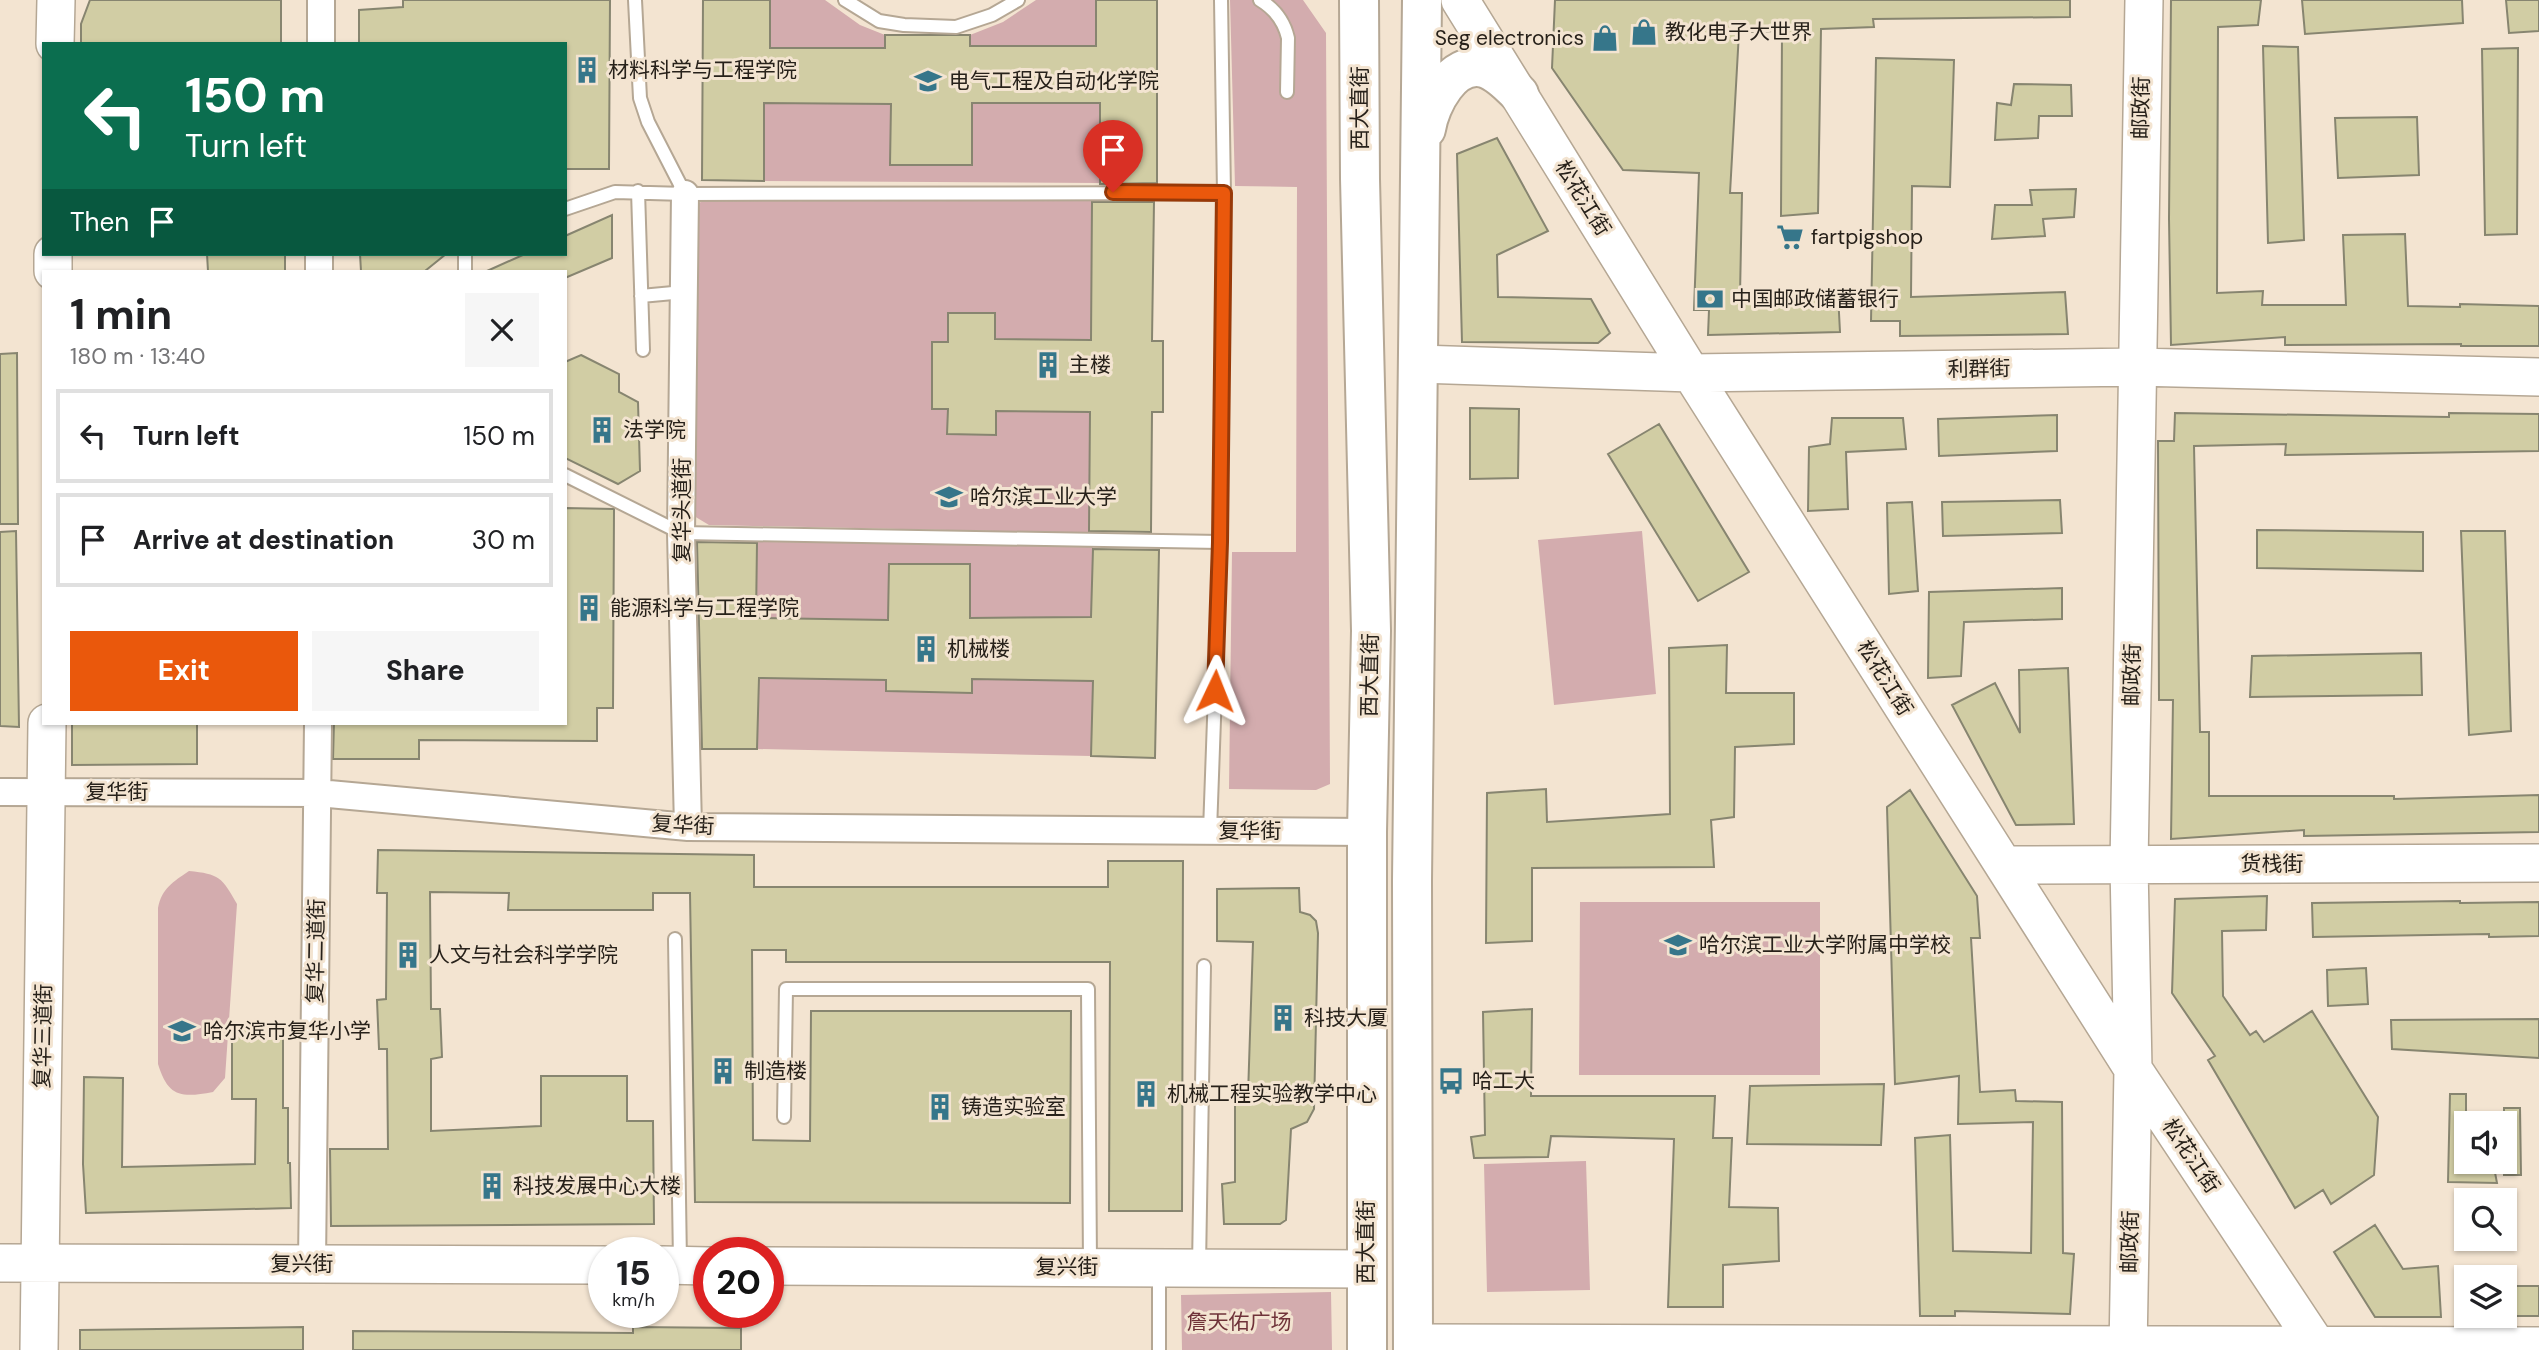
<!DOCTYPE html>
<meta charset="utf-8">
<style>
:root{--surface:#fff;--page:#f6f6f6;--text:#202124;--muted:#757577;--line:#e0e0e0;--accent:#ea580c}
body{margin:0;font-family:"DM Sans","Noto Sans SC",sans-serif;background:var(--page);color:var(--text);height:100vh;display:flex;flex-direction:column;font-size:26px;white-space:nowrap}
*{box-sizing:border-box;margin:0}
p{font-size:23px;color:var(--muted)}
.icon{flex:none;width:38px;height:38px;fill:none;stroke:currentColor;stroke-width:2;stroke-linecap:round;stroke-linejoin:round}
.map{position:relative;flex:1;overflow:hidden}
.drawer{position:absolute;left:42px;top:270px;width:525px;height:455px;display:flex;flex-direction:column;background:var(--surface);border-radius:0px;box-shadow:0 2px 5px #0004}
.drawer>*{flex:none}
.banner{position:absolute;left:42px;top:42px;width:525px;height:214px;border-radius:0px;box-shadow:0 2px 5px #0004;background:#0b6e4f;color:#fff;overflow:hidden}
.tools{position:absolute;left:2454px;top:1111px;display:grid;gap:14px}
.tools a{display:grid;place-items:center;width:63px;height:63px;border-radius:0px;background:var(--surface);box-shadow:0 2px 5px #0004;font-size:35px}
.speed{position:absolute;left:588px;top:1237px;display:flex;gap:14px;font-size:35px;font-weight:700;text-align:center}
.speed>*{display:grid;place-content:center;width:91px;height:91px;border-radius:50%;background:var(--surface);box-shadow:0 2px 5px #0004;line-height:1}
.speed small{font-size:18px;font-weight:400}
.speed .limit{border:10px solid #d22;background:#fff;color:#111}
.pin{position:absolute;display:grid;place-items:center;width:60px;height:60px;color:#fff;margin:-72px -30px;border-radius:50% 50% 50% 0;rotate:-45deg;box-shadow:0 0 7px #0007}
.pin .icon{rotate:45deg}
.me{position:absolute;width:77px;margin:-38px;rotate:2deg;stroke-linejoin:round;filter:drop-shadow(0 0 5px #0008)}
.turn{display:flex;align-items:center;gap:24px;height:147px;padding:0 28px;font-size:32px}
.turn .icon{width:91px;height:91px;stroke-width:2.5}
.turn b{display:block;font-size:49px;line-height:60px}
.then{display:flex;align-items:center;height:66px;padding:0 28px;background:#0003;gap:14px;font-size:26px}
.round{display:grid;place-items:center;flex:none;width:74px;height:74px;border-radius:0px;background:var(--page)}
.head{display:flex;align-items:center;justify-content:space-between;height:119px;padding:0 28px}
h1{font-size:42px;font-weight:700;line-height:52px}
.action{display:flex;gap:14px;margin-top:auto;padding:14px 28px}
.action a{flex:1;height:80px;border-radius:0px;background:var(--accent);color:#fff;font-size:28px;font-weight:700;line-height:80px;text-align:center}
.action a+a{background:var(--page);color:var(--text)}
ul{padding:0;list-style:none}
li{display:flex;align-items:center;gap:21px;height:94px;margin:0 14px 10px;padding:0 14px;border:4px solid var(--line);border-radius:0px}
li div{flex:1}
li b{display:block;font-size:26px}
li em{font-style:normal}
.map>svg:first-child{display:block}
.green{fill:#d3acae}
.building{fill:#d1cda4;stroke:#878570;stroke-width:2}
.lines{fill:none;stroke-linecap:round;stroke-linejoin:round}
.lane-casing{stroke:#b5a794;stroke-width:16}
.street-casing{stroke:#b5a794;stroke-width:30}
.secondary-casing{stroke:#b5a794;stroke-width:40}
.primary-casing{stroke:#b5a794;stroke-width:42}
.lane{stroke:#fff;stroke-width:12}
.street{stroke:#fff;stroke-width:26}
.secondary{stroke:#fff;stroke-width:37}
.primary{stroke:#fff;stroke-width:38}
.route-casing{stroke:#983908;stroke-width:18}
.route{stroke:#ea580c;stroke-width:12}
.labels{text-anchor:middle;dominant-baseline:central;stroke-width:6;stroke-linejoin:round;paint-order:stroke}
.poi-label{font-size:21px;fill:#27211a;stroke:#f3e4d1;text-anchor:start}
.street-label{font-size:21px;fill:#27211a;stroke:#f3e4d1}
.park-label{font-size:21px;fill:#6f3239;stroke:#f3e4d1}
</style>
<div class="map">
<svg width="2539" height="1350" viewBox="0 0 2539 1350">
<rect width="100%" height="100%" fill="#f3e4d1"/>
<path class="green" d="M770,0H825L860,25L885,35V48H770Z
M1036,0H1096V46H970V35L1003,22Z
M1230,0H1303L1326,33L1330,784L1316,790L1229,789L1232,552H1296L1297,187L1235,186Z
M764,103L891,104V165H972V103H1100V183L764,181Z
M1092,195L1091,352L1073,340L995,339V313H949L948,342L932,343V408L948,409V434L995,435L996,411L1074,412L1090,399L1089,533L709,525L689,513L698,204L705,199Z
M1642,531L1656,694L1554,705L1538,540Z
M757,542L1093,544L1091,617L970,618V564H889L888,620L756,618Z
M759,678L886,680V691L972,679L1093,681L1091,756L757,749Z
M189,871C219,874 222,877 237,904L225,1078L213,1092C181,1098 168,1097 158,1064V908C162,888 173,882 189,871Z
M1580,902H1820V1075H1579Z
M1586,1161L1590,1290L1487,1292L1484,1164Z
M1331,1292L1332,1350H1182L1181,1295Z"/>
<path class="building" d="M90,0H281V44H81V24Z
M403,0H610L609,169H565V44H359V10L403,7Z
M703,0H770V48H885V35H970V46H1096V0H1157V183L1100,184V103H972V165H890L891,104L764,103V181L702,180Z
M1555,0H2070V17L1873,19L1874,27L1821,29L1818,213L1781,216L1782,31L1739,32L1730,193H1742L1740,295L1838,294L1840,332L1708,335L1709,310H1694L1699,173L1623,170L1552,68Z
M2171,0H2261L2258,25L2218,27L2217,293L2263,291L2262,305H2346L2343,235L2405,234L2408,306L2460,307V304L2539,306V346H2461V344L2285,345V337L2171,345L2169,218Z
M2302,0H2462L2463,23L2305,34Z
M2506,0H2539V31L2509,33Z
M2263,46L2298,47L2304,240L2268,243Z
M2518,48L2517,234L2485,235L2482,49Z
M1876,58L1954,60L1950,187L1912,186L1911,297L2065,292L2068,334L1900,336V321H1871Z
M2014,84L2071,85L2072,116H2039L2038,138L1995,140L1997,103L2011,105Z
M2417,117L2419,175L2338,178L2335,118Z
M1497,138L1548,231L1497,255L1498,297L1591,299L1610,333L1598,343L1462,342L1457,154Z
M2076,189L2074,217L2043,219L2045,236L1992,239L1995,205H2032L2030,190Z
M1092,202H1154L1152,341H1163V412H1152L1151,532L1089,531L1090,412L996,411V435L947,434L948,409H932V342H948V313H995V339L1091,340Z
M612,215V258L565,278V271H487L525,254H565V236Z
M207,254H285V271H208Z
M360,254H446L425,271H361Z
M17,353L18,524H0V354Z
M581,355L619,374V392L638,402L640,471L618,484L565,458V362Z
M1470,408L1519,409L1518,478L1470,479Z
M2175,413L2449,417V413L2539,414V451L2285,455L2286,444L2194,446L2200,732H2209V796H2394V799L2539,795V832L2304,836V830L2171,839L2173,700H2159L2158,441H2174Z
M2057,415V451L1939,456L1938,419Z
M1832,418H1903L1906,449L1846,452L1848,509L1808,511L1809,447L1830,444Z
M1659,424L1749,572L1698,601L1608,454Z
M2060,500L2062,533L1943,536L1942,502Z
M1912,502L1918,591L1889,594L1887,503Z
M565,508L614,509L613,708H597V741L419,740V759H333L334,723H565Z
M2257,530L2423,532V571L2257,568Z
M16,531L19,727L0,726V532Z
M2461,531H2505L2511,731L2469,735Z
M697,542L757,543L756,618L888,620L889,564H970V618L1091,617L1093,549L1159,550L1155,758L1091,756L1093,681L972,679V693L886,691V680L759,678L757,749H702Z
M2062,588V619L1964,622L1961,676L1928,678L1929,592Z
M1727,645L1726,693H1794V744L1735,747L1734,817L1711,820L1714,867L1532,868V941L1486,943L1487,793L1546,789L1547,822L1670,814L1669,648Z
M2421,653L2422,695L2250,697L2252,656Z
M2068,668L2074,824L2016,825L1952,705L1995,683L2020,733L2019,670Z
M72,723H197V764L72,765Z
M1910,790L1977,896L1980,938H1971L1980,1092L2015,1090L2016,1101L2062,1102L2063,1253L2074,1254L2070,1314L1955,1311V1316H1920L1915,1138L1950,1135L1953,1251L2031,1253L2033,1122L1958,1124L1959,1076L1895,1084L1887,807Z
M378,850L754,855V887H1108V861H1183L1182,1211H1109L1110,962H786V950H752L753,1140L810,1141L811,1011H1071L1070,1203L695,1202L690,893H653V910H508L509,893L430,892L431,1009H440L442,1057L431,1059V1131L541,1126V1076H627V1121H653L654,1224L331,1226L330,1149H388L387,1049H379L377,1000L386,999L387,893H377Z
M1299,888L1300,912L1310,915L1316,921L1318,933L1314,1109L1307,1122L1291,1129L1286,1220L1280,1224H1224L1222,1184L1235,1182V1106L1241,1098L1248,1095L1253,942L1217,941V889Z
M2267,896L2266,930L2222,931L2223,996L2250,1035L2256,1031L2264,1042L2312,1011L2378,1117L2374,1175L2331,1204L2323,1190L2295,1208L2208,1060L2215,1056L2172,993L2175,899Z
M2460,901V903L2539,902V936L2489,937V934L2313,937L2312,903Z
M2366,968L2368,1004L2328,1006L2327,970Z
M1532,1009L1531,1096H1715L1713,1138H1732L1729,1207L1778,1208L1779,1261L1723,1265V1307H1668L1674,1139L1551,1136L1548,1157L1474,1158L1471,1137L1485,1135L1483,1012Z
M2539,1019V1058L2392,1049L2391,1020Z
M232,1027H283V1108H288V1163H290L291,1208L86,1213L83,1164L84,1077L123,1078L122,1167L255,1164L256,1099H232Z
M1884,1084L1881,1145L1747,1144L1750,1086Z
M2450,1094H2466V1162H2493L2497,1183L2448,1182Z
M2504,1108H2520L2521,1175H2504Z
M2375,1225L2403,1269L2438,1266L2441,1317H2375L2334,1252Z
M2504,1286H2539V1316H2504Z
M303,1327V1350H80V1330Z
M633,1327L741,1328V1350H353V1331L633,1333Z"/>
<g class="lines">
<defs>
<path id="lane" d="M635,0L640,98L648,122L685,194
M845,0L879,21L904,25L956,27L992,15L1018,0
M1260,0C1275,9 1284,21 1288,38L1287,92
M638,191L643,350
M565,209L615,192L685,194L1224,193L1221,0
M465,271V254
M641,296L684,292
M565,475L681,533L1220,542
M1210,831L1220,552L1224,193
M675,939L680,1262
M784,1117L786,989H1088L1090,1263
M1199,1266L1204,966
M1159,1350V1271"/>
<path id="street" d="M321,44V0
M685,194L681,533L688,827
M319,271V254
M0,792L318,793L688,827L1367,832
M312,1264L318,723"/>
<path id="secondary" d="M1460,0L1691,373L2133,1069L2320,1350
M55,44L56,0
M53,271V254
M1419,364L1691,373L2136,367L2539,377
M2004,865L2539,863
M0,1263L604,1265
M663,1265L709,1266
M768,1266L1366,1269
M1413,1343L2539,1346
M39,1350L47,723
M2128,1350L2133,1069L2129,865L2144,0"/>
<path id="primary" d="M1359,0L1360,179L1371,631L1367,832V1350
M1426,129C1430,104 1452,60 1484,68C1498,72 1509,84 1519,94
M1413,1350L1412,881L1422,0"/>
</defs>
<use href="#lane" class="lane-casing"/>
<use href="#street" class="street-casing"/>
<use href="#secondary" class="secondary-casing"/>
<use href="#primary" class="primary-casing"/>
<use href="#lane" class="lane"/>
<use href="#street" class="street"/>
<use href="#secondary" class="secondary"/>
<use href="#primary" class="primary"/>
</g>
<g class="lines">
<defs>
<path id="route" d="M1113,192L1224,193L1220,542L1215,691"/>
</defs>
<use href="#route" class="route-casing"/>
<use href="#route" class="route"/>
</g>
<defs>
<symbol id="shop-bare" viewBox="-9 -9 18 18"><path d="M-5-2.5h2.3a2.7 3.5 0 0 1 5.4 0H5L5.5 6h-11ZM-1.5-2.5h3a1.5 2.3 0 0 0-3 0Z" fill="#36768a" stroke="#f3e4d1" stroke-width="2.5" paint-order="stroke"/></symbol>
<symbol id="building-bare" viewBox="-9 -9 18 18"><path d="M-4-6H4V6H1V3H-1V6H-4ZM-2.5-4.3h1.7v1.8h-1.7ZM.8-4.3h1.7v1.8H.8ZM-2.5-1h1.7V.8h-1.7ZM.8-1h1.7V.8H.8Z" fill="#36768a" stroke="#f3e4d1" stroke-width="2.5" paint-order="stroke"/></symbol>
<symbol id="university-bare" viewBox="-9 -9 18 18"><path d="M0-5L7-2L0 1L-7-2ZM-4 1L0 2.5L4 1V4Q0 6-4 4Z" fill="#36768a" stroke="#f3e4d1" stroke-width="2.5" paint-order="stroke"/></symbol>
<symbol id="supermarket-bare" viewBox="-9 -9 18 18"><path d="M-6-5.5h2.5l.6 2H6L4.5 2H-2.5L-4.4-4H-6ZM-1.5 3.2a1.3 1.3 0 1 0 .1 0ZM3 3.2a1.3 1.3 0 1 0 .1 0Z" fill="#36768a" stroke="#f3e4d1" stroke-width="2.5" paint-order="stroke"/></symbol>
<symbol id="bank-bare" viewBox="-9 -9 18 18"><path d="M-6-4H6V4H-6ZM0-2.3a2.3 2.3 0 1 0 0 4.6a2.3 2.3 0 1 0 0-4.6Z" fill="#36768a" stroke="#f3e4d1" stroke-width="2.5" paint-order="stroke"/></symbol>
<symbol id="school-bare" viewBox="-9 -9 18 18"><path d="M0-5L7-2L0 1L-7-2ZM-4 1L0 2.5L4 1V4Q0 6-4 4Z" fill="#36768a" stroke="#f3e4d1" stroke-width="2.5" paint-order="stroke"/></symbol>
<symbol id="bus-bare" viewBox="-9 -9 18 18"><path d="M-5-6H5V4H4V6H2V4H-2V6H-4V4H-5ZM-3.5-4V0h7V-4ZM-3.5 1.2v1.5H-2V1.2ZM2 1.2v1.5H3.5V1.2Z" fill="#36768a" stroke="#f3e4d1" stroke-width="2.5" paint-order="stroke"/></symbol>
</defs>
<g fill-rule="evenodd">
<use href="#shop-bare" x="1625" y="13" width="38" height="38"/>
<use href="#shop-bare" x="1586" y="19" width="38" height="38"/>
<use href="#building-bare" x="568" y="51" width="38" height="38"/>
<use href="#university-bare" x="909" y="62" width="38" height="38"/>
<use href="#supermarket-bare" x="1771" y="218" width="38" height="38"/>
<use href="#bank-bare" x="1691" y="280" width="38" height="38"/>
<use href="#building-bare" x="1029" y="346" width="38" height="38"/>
<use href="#building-bare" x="583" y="411" width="38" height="38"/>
<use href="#university-bare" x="930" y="478" width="38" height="38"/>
<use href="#building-bare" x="570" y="589" width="38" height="38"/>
<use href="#building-bare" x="907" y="630" width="38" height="38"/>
<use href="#school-bare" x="1659" y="926" width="38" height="38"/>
<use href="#building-bare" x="389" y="936" width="38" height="38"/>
<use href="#building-bare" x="1264" y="999" width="38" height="38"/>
<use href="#school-bare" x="163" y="1012" width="38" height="38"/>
<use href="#building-bare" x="704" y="1052" width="38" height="38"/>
<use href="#bus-bare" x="1432" y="1062" width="38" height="38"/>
<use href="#building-bare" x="1127" y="1075" width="38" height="38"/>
<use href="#building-bare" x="921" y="1088" width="38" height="38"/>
<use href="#building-bare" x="473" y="1167" width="38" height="38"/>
</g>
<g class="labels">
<g class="poi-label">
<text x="1665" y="32">教化电子大世界</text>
<text x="1584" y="38" text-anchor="end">Seg electronics</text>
<text x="608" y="70">材料科学与工程学院</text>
<text x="949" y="81">电气工程及自动化学院</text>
<text x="1811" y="237">fartpigshop</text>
<text x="1731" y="299">中国邮政储蓄银行</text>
<text x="1069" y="365">主楼</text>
<text x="623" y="430">法学院</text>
<text x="970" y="497">哈尔滨工业大学</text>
<text x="610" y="608">能源科学与工程学院</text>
<text x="947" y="649">机械楼</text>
<text x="1699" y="945">哈尔滨工业大学附属中学校</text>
<text x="429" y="955">人文与社会科学学院</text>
<text x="1304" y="1018">科技大厦</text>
<text x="203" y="1031">哈尔滨市复华小学</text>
<text x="744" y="1071">制造楼</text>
<text x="1472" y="1081">哈工大</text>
<text x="1167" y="1094">机械工程实验教学中心</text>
<text x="961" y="1107">铸造实验室</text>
<text x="513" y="1186">科技发展中心大楼</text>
</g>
<g class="street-label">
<text transform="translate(1360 108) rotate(-90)">西大直街</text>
<text transform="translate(2141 108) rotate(-89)">邮政街</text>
<text transform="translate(1583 198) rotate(58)">松花江街</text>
<text transform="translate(1979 369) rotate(-1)">利群街</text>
<text transform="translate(682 510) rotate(-90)">复华头道街</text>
<text transform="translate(1370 675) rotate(-89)">西大直街</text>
<text transform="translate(2132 675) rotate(-89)">邮政街</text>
<text transform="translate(1885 678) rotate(58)">松花江街</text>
<text x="117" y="792">复华街</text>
<text transform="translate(683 825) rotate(3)">复华街</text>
<text x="1250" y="831">复华街</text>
<text x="2272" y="864">货栈街</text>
<text transform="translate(316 951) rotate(-89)">复华二道街</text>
<text transform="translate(43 1036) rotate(-89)">复华三道街</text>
<text transform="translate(2191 1156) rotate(56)">松花江街</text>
<text transform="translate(1366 1242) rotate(-90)">西大直街</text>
<text transform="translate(2130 1242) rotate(-89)">邮政街</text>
<text x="302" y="1264">复兴街</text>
<text x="1067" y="1267">复兴街</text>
</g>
<g class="park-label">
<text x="1239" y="1322">詹天佑广场</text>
</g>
</g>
</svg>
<div class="tools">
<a><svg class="icon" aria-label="sound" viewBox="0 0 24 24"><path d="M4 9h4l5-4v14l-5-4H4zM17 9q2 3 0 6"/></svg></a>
<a><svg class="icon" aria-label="search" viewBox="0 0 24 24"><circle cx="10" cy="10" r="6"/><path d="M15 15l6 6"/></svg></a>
<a><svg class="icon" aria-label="layers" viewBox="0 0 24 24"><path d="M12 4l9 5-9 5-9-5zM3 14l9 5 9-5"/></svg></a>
</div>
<div class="speed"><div>15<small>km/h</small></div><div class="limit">20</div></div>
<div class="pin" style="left:1113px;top:192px;background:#d93025"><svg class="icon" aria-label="arrive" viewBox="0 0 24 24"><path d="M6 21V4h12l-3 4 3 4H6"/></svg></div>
<svg class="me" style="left:1215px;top:691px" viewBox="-20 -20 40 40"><path d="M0-17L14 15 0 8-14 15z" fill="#ea580c" stroke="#fff" stroke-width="4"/></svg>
<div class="banner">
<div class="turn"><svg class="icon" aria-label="left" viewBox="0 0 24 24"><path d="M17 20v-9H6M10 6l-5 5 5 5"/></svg><div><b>150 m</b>Turn left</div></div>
<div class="then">Then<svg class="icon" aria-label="arrive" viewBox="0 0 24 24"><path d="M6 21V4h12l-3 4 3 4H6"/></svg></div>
</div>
<section class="drawer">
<div class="head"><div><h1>1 min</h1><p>180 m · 13:40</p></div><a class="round"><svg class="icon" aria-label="close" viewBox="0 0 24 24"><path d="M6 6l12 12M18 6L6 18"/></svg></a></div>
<ul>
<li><svg class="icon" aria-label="left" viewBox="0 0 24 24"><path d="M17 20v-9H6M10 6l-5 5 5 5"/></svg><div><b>Turn left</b></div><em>150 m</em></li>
<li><svg class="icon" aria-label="arrive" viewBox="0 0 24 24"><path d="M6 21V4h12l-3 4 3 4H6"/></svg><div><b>Arrive at destination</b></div><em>30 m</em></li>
</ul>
<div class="action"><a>Exit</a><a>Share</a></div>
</section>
</div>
